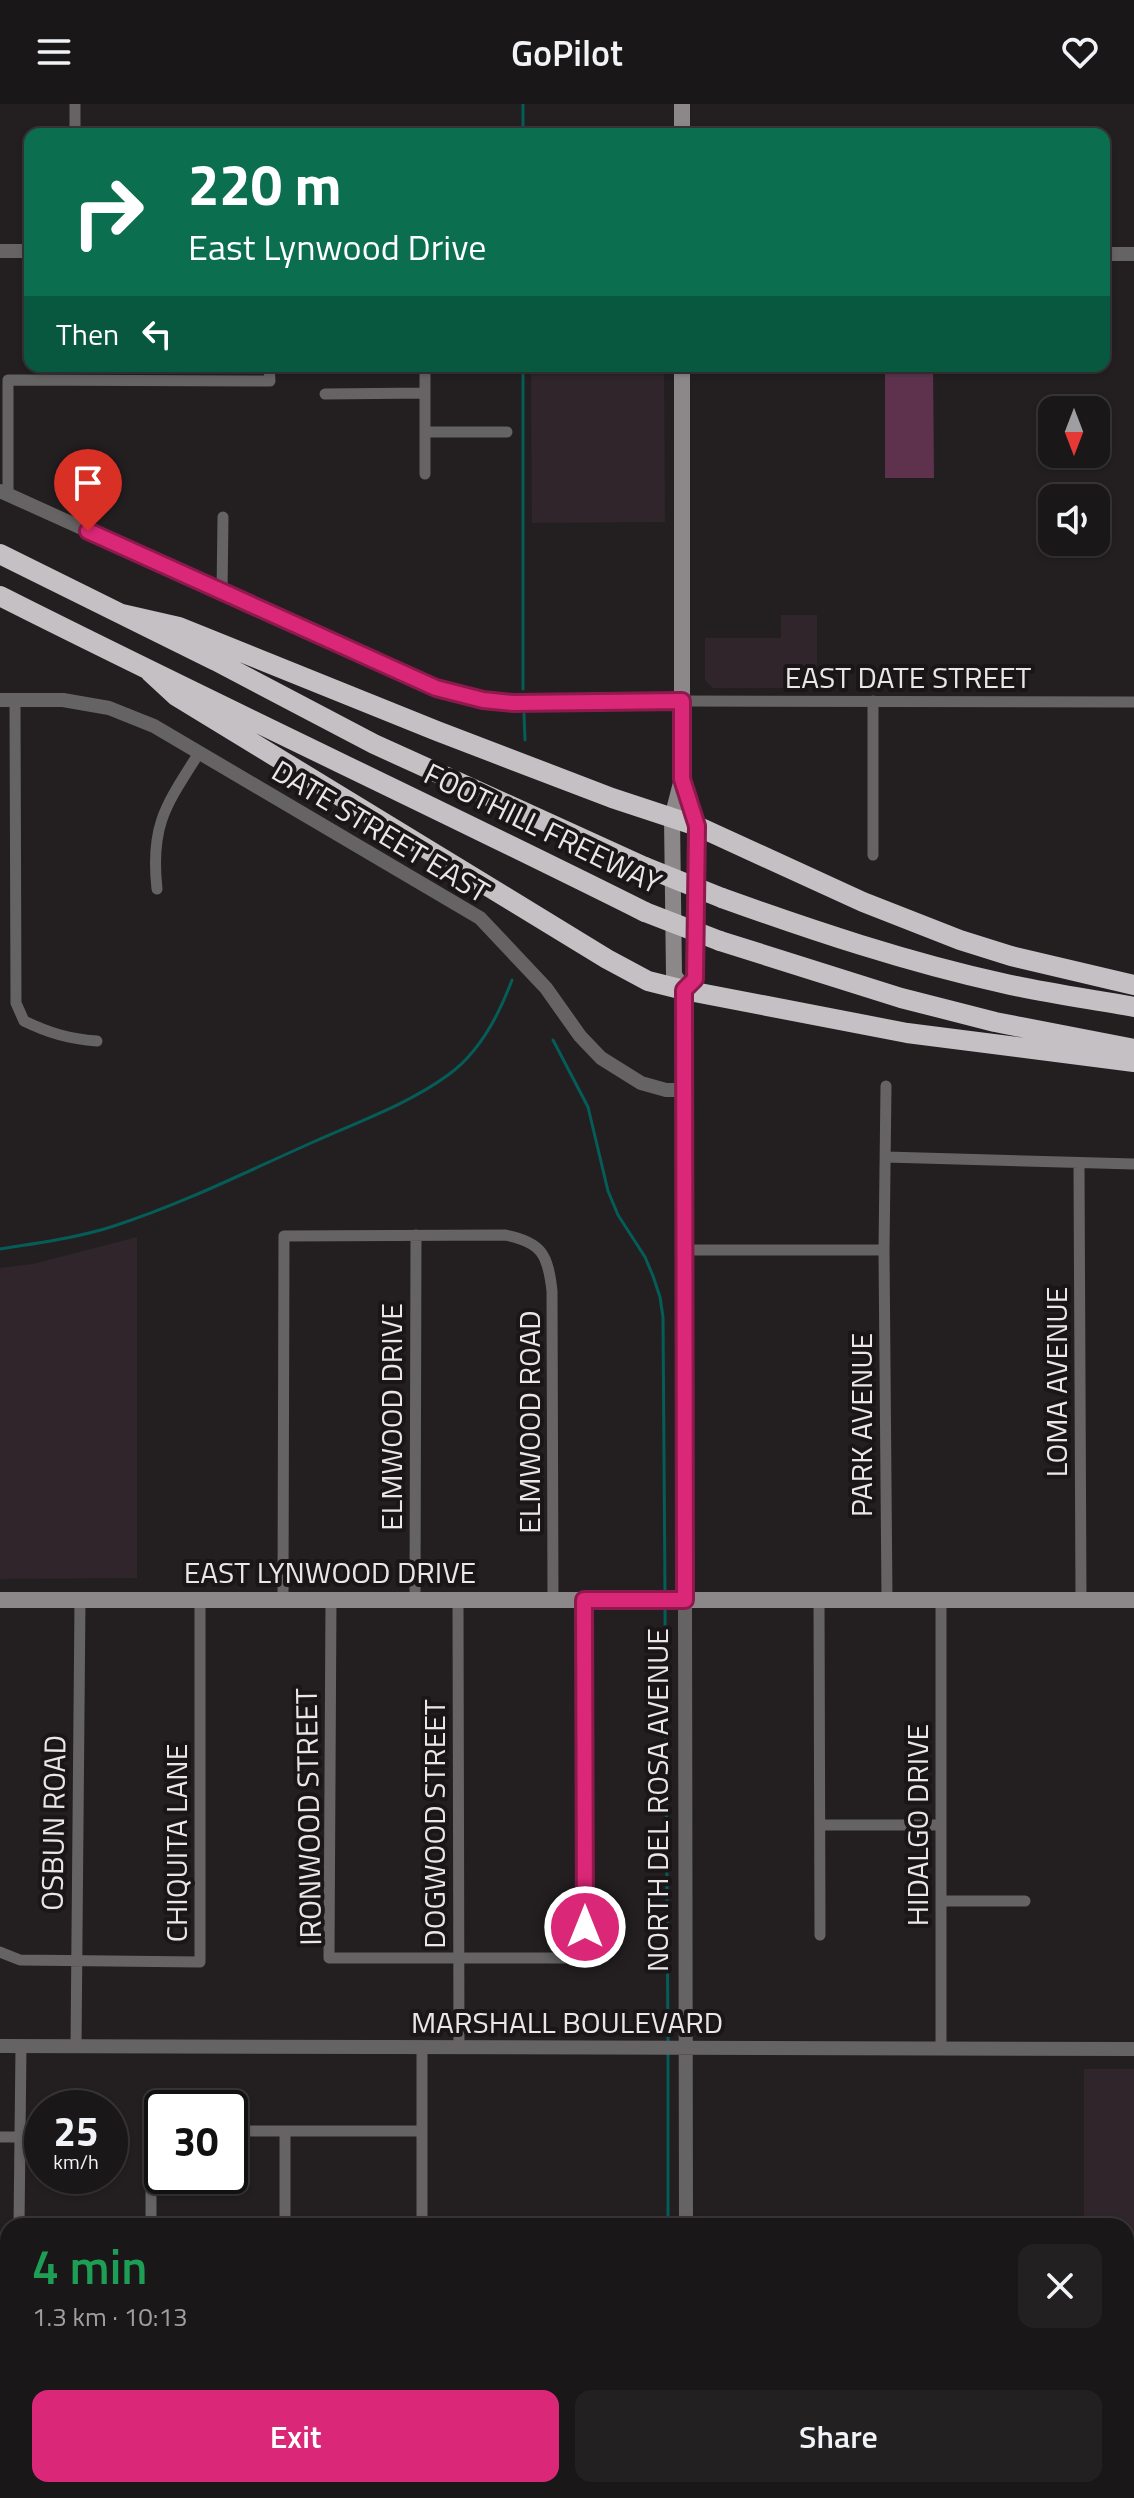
<!DOCTYPE html>
<meta charset="utf-8">
<style>
:root{--surface:#1a1719;--page:#232022;--text:#f1f3f6;--muted:#9f9fa2;--line:#383638;--accent:#db2777}
body{margin:0;font-family:"Titillium Web",sans-serif;background:var(--page);color:var(--text);height:100vh;display:flex;flex-direction:column;font-size:30px;white-space:nowrap}
*{box-sizing:border-box;margin:0}
p{font-size:26px;color:var(--muted)}
.icon{flex:none;width:44px;height:44px;fill:none;stroke:currentColor;stroke-width:2;stroke-linecap:round;stroke-linejoin:round}
.map{position:relative;flex:1;overflow:hidden}
.drawer{position:absolute;left:0px;top:2114px;width:1134px;height:280px;display:flex;flex-direction:column;background:var(--surface);border-radius:24px 24px 0 0;box-shadow:0 2px 6px #0004,0 0 0 2px var(--line)}
.drawer>*{flex:none}
.guide{position:absolute;left:24px;top:24px;width:1086px;height:244px;border-radius:16px;box-shadow:0 2px 6px #0004,0 0 0 2px var(--line);background:#0b6e4f;color:#fff;overflow:hidden}
.needle{width:52px;rotate:180deg}
.tools{position:absolute;left:1038px;top:292px;display:grid;gap:16px}
.tools a{display:grid;place-items:center;width:72px;height:72px;border-radius:16px;background:var(--surface);box-shadow:0 2px 6px #0004,0 0 0 2px var(--line);font-size:40px}
.speed{position:absolute;left:24px;top:1986px;display:flex;gap:16px;font-size:40px;font-weight:700;text-align:center}
.speed>*{display:grid;place-content:center;width:104px;height:104px;border-radius:50%;background:var(--surface);box-shadow:0 2px 6px #0004,0 0 0 2px var(--line);line-height:1}
.speed small{font-size:20px;font-weight:400}
.speed .limit{border:4px solid #111;border-radius:12px;background:#fff;color:#111}
.pin{position:absolute;display:grid;place-items:center;width:68px;height:68px;color:#fff;margin:-82px -34px;border-radius:50% 50% 50% 0;rotate:-45deg;box-shadow:0 0 8px #0007}
.pin .icon{rotate:45deg}
.me{position:absolute;width:88px;margin:-44px;rotate:0deg;stroke-linejoin:round;filter:drop-shadow(0 0 6px #0008)}
.turn{display:flex;align-items:center;gap:28px;height:168px;padding:0 32px;font-size:36px}
.turn .icon{width:104px;height:104px;stroke-width:2.5}
.turn b{display:block;font-size:56px;line-height:68px}
.then{display:flex;align-items:center;height:76px;padding:0 32px;background:#0003;gap:16px;font-size:30px}
.round{display:grid;place-items:center;flex:none;width:84px;height:84px;border-radius:16px;background:var(--page)}
.head{display:flex;align-items:center;justify-content:space-between;height:136px;padding:0 32px}
h1{font-size:48px;font-weight:600;line-height:60px;color:#1e9e55}
.primary-button{display:flex;gap:16px;margin-top:auto;padding:16px 32px}
.primary-button a{flex:1;height:92px;border-radius:16px;background:var(--accent);color:#fff;font-size:32px;font-weight:600;line-height:92px;text-align:center}
.primary-button a+a{background:var(--page);color:var(--text)}
header{display:flex;justify-content:space-between;align-items:center;height:104px;padding:0 32px;background:var(--surface);font-size:36px;font-weight:600}
.map>svg:first-child{display:block}
.built{fill:#2f252b}
.green{fill:#5e324d}
.lines{fill:none;stroke-linecap:round;stroke-linejoin:round}
.stream{stroke:#055d58;stroke-width:3}
.minor{stroke:#656364;stroke-width:11}
.tertiary{stroke:#656364;stroke-width:14}
.secondary{stroke:#8c888a;stroke-width:16}
.motorway{stroke:#c5c0c3;stroke-width:20}
.motorway-bridge{stroke:#c5c0c3;stroke-width:20}
.route-casing{stroke:#8e194d;stroke-width:20}
.route{stroke:#db2777;stroke-width:14}
.labels{text-anchor:middle;dominant-baseline:central;stroke-width:8;stroke-linejoin:round;paint-order:stroke}
.street-label{font-size:30px;fill:#e9e6e8;stroke:#1a1618}
</style>
<header><svg class="icon" aria-label="menu" viewBox="0 0 24 24"><path d="M4 6h16M4 12h16M4 18h16"/></svg>GoPilot<svg class="icon" aria-label="heart" viewBox="0 0 24 24"><path d="M12 20l-8-8c-3-5 5-10 8-4 3-6 11-1 8 4z"/></svg></header>
<div class="map">
<svg width="1134" height="2394" viewBox="0 0 1134 2394">
<rect width="100%" height="100%" fill="#231f21"/>
<path class="built" d="M531,262H664L665,418L532,419Z
M781,511H817V584H713L705,576V534H781Z
M137,1133V1474L0,1475V1164L33,1160Z
M1084,1965H1134V2382H1126V2122H1084Z"/>
<path class="green" d="M885,262H933L934,374H885Z"/>
<g class="lines">
<path class="stream" d="M523,30V0
M523,262V585
M524,610L525,636
M553,936L588,1003L608,1087L618,1111L645,1153L653,1172L660,1193L663,1213L665,1490
M0,1145C38,1139 77,1134 114,1122C182,1100 246,1068 311,1039C357,1018 407,1001 448,971C479,949 499,911 512,876
M665,1502L668,1938
M668,1950V2122"/>
<path class="minor" d="M75,0V30
M425,262V370
M325,290L425,289
M425,328H507
M8,390V276L270,277L269,262
M222,489L223,413
M15,596L16,899L24,917C49,929 69,935 97,937
M682,597L1134,598
M873,597V751
M157,785C150,721 166,701 199,649
M886,982L884,1146L887,1496
M886,1053L1134,1060
M1079,1060L1081,1496
M685,1146H884
M283,1495L284,1132L505,1131C542,1138 548,1151 552,1187L553,1496
M331,1495L329,1854H585L584,1496
M415,1495L416,1131
M458,1496L459,1944
M819,1496L820,1831
M941,1496V1945
M820,1721H941
M941,1797H1025
M0,1848L20,1856L200,1858V1495
M76,1943L80,1496
M422,1944V2122
M230,2027H422
M285,2027V2122
M0,2033H19
M19,2122L21,1942
M151,2122V2027H162
M0,2169H8
M0,2305H8
M0,2391L666,2394"/>
<path class="tertiary" d="M0,147H30
M1104,150H1134
M0,387L436,584L483,596L513,599L682,597
M0,596H63L109,604L154,622L480,814L546,884L580,932L601,954L641,979L666,986H685
M685,1496L686,2122
M0,1942L1134,1945
M687,2386V2394"/>
<path class="secondary" d="M682,0V30
M682,262V675L672,714L674,871L684,886L685,1496
M683,676L697,722L695,875L684,886
M0,1496H1134"/>
<path class="motorway" d="M0,450L216,557L374,640L645,763
M0,492C214,600 431,701 645,808
M122,510L179,523L437,627L612,694L697,722L863,798L960,836L1011,852L1134,881
M150,568L176,592L607,855L648,877L684,886L907,929L1134,958
M722,794C814,827 907,858 1002,879C1045,889 1090,895 1134,903
M720,837L901,894L995,918L1134,945"/>
<path class="motorway-bridge" d="M645,763L722,794
M645,808L720,837"/>
</g>
<g class="lines">
<defs>
<path id="route" d="M88,427L436,584L483,596L513,599L682,597V675L697,722L695,875L684,886L685,1496H584L585,1823"/>
</defs>
<use href="#route" class="route-casing"/>
<use href="#route" class="route"/>
</g>
<g class="labels">
<g class="street-label">
<text x="908" y="573">EAST DATE STREET</text>
<text transform="translate(543 724) rotate(26)">FOOTHILL FREEWAY</text>
<text transform="translate(381 727) rotate(31)">DATE STREET EAST</text>
<text transform="translate(1056 1278) rotate(-90)">LOMA AVENUE</text>
<text transform="translate(391 1313) rotate(-90)">ELMWOOD DRIVE</text>
<text transform="translate(529 1318) rotate(-90)">ELMWOOD ROAD</text>
<text transform="translate(861 1321) rotate(-90)">PARK AVENUE</text>
<text x="330" y="1468">EAST LYNWOOD DRIVE</text>
<text transform="translate(657 1696) rotate(-90)">NORTH DEL ROSA AVENUE</text>
<text transform="translate(308 1713) rotate(-91)">IRONWOOD STREET</text>
<text transform="translate(53 1719) rotate(-89)">OSBUN ROAD</text>
<text transform="translate(434 1720) rotate(-90)">DOGWOOD STREET</text>
<text transform="translate(917 1721) rotate(-90)">HIDALGO DRIVE</text>
<text transform="translate(176 1739) rotate(-90)">CHIQUITA LANE</text>
<text x="567" y="1918">MARSHALL BOULEVARD</text>
</g>
</g>
</svg>
<div class="tools">
<a><svg class="needle" viewBox="-14 -14 28 28"><path d="M0-13l5 13h-10z" fill="#e53935"/><path d="M0 13l5-13h-10z" fill="#9f9fa2"/></svg></a>
<a><svg class="icon" aria-label="sound" viewBox="0 0 24 24"><path d="M4 9h4l5-4v14l-5-4H4zM17 9q2 3 0 6"/></svg></a>
</div>
<div class="speed"><div>25<small>km/h</small></div><div class="limit">30</div></div>
<div class="pin" style="left:88px;top:427px;background:#d93025"><svg class="icon" aria-label="arrive" viewBox="0 0 24 24"><path d="M6 21V4h12l-3 4 3 4H6"/></svg></div>
<svg class="me" style="left:585px;top:1823px" viewBox="-20 -20 40 40"><circle r="17" fill="#db2777" stroke="#fff" stroke-width="3"/><path d="M0-11L8 9 0 5-8 9z" fill="#fff"/></svg>
<div class="guide">
<div class="turn"><svg class="icon" aria-label="right" viewBox="0 0 24 24"><path d="M7 20v-9h11M14 6l5 5-5 5"/></svg><div><b>220 m</b>East Lynwood Drive</div></div>
<div class="then">Then<svg class="icon" aria-label="left" viewBox="0 0 24 24"><path d="M17 20v-9H6M10 6l-5 5 5 5"/></svg></div>
</div>
<section class="drawer">
<div class="head"><div><h1>4 min</h1><p>1.3 km · 10:13</p></div><a class="round"><svg class="icon" aria-label="close" viewBox="0 0 24 24"><path d="M6 6l12 12M18 6L6 18"/></svg></a></div>
<div class="primary-button"><a>Exit</a><a>Share</a></div>
</section>
</div>
